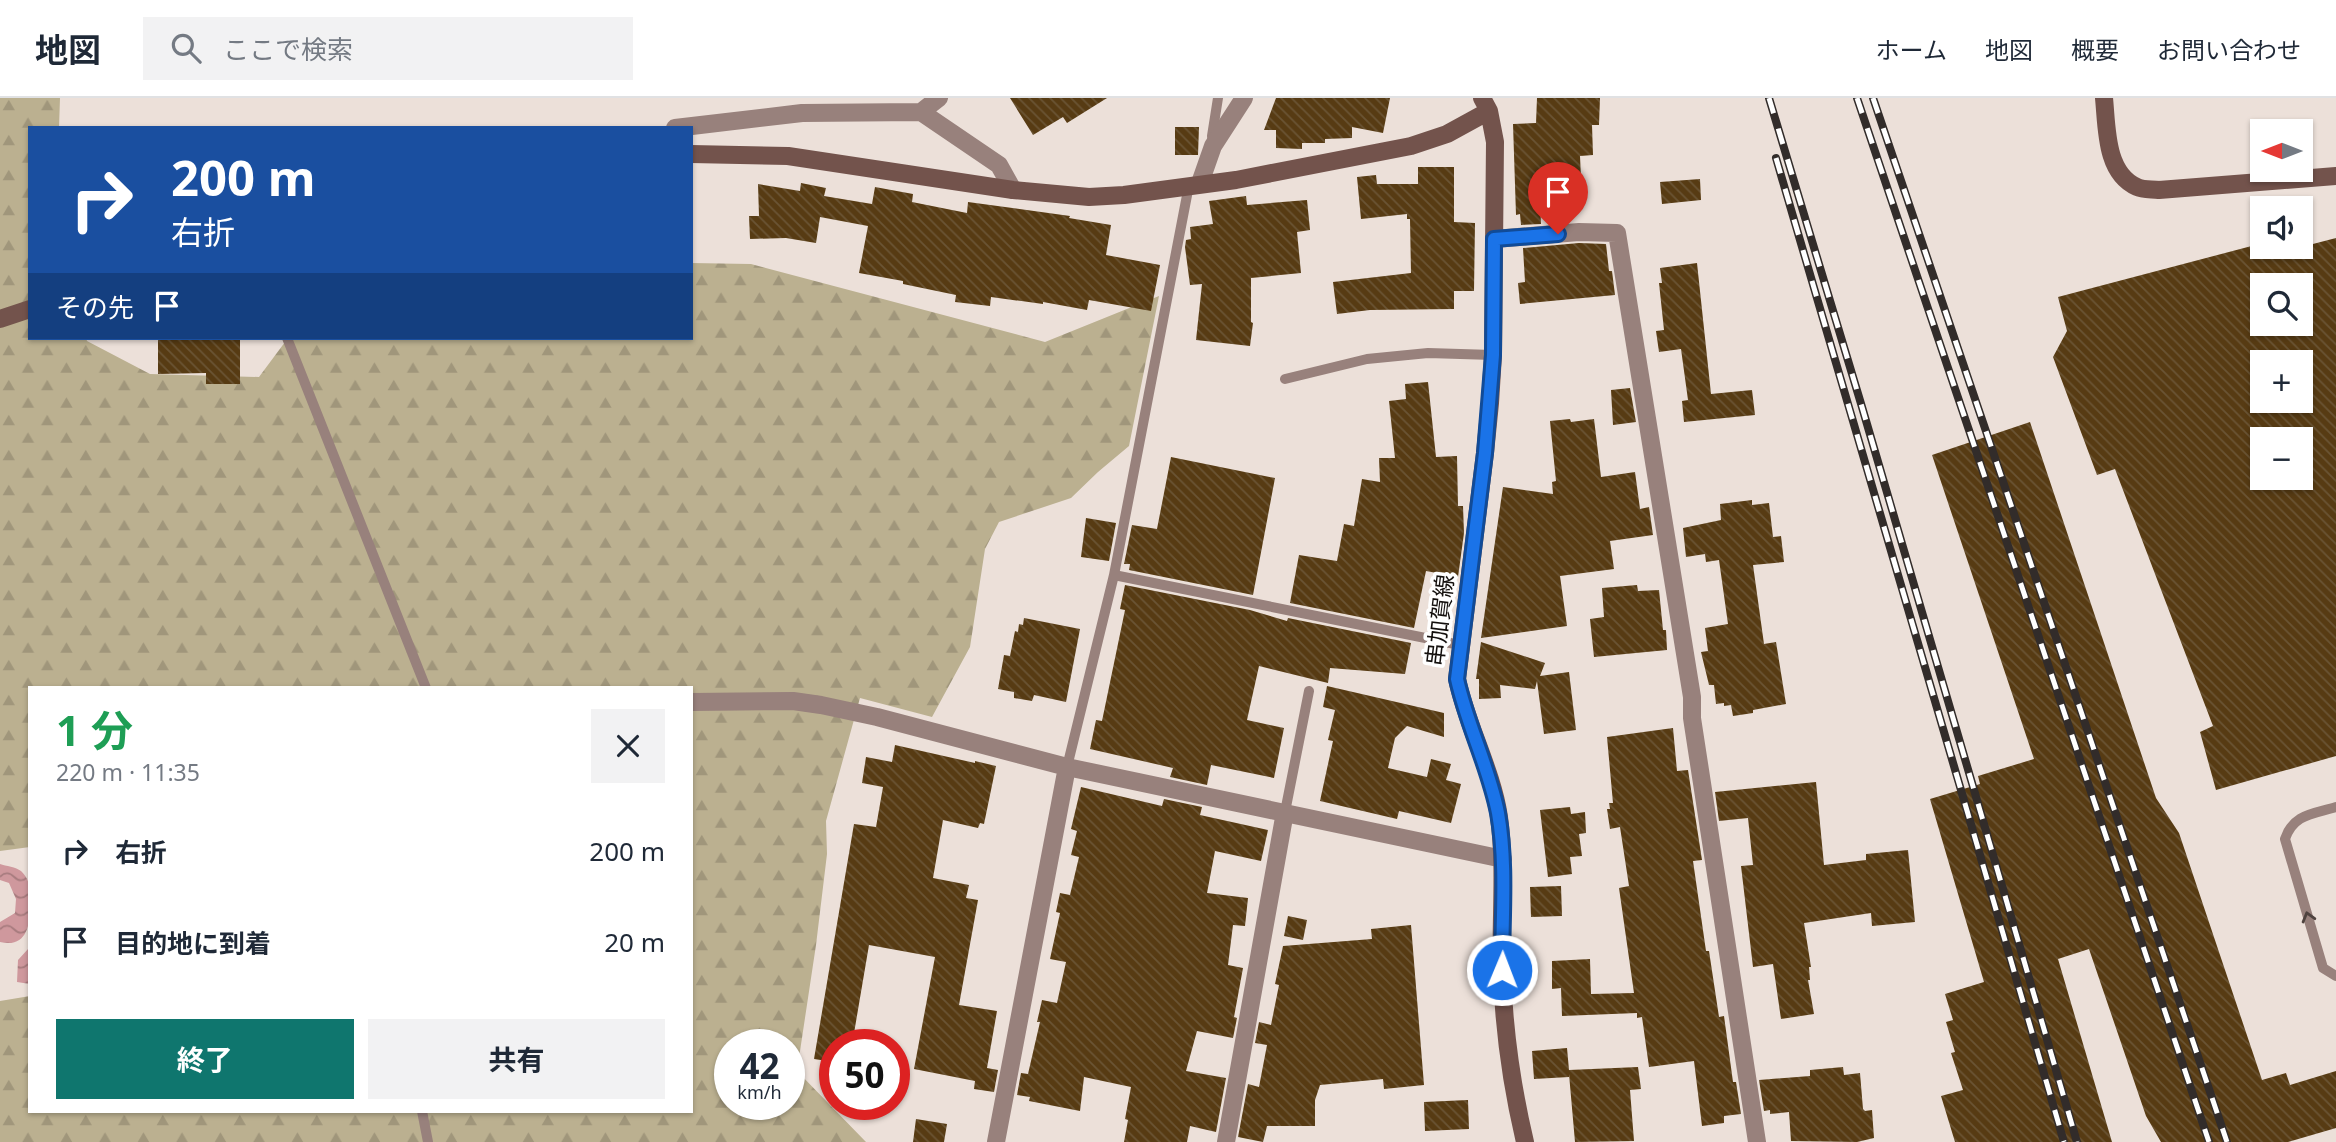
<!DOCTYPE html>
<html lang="ja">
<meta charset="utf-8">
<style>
:root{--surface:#fff;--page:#f2f2f3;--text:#1f2937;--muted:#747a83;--line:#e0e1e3;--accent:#0f766e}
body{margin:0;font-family:"Noto Sans","Noto Sans JP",sans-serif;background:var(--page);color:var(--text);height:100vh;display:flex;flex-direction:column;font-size:26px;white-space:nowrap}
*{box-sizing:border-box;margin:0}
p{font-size:23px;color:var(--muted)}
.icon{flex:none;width:38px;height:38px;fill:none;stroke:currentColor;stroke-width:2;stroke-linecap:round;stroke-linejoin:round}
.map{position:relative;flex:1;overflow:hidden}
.side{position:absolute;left:28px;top:588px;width:665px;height:427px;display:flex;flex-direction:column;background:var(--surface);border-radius:0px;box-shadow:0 2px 5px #0004}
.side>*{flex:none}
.banner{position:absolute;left:28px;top:28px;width:665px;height:214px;border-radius:0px;box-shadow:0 2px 5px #0004;background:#1a4fa0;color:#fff;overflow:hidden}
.needle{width:46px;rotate:270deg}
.controls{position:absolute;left:2250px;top:21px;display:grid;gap:14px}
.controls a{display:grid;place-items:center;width:63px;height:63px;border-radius:0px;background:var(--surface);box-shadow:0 2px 5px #0004;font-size:35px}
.speed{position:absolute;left:714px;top:931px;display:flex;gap:14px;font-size:35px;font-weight:700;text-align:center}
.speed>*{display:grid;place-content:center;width:91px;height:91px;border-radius:50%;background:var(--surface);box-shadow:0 2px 5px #0004;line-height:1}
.speed small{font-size:18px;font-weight:400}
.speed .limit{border:10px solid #d22;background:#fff;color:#111}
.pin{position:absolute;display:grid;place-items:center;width:60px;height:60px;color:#fff;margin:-72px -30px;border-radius:50% 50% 50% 0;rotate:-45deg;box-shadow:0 0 7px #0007}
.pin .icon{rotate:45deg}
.me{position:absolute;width:77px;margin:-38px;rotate:1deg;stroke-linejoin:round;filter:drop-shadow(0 0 5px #0008)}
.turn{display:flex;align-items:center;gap:24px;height:147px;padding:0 28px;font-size:32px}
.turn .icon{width:91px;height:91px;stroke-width:2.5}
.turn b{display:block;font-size:49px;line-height:60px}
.then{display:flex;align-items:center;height:66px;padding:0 28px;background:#0003;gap:14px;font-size:26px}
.round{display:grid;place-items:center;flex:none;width:74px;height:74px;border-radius:0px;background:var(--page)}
.head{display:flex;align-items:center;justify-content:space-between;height:119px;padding:0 28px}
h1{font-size:42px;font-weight:700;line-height:52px;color:#1e9e55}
.cta{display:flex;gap:14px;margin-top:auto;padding:14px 28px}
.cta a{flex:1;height:80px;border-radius:0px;background:var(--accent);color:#fff;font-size:28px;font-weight:700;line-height:80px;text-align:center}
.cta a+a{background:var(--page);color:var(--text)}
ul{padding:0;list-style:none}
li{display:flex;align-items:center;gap:21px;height:91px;padding:0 28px}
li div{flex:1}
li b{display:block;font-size:26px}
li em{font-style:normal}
header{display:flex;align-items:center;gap:42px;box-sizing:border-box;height:98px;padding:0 35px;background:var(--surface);border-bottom:2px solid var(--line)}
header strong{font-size:33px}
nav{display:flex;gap:38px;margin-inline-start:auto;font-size:24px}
.search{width:490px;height:63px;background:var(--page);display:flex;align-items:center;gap:18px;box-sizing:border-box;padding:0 24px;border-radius:0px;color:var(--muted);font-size:26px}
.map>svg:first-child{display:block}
.forest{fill:url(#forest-firs);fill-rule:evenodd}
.water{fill:url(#water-waves)}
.building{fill:url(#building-back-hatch);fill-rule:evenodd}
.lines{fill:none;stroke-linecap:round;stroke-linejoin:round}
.lane{stroke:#98817c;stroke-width:10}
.street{stroke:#98817c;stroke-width:18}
.secondary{stroke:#73534c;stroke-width:18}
.rail-casing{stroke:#322c2a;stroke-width:8}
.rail{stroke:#fff;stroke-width:5;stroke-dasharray:16;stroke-linecap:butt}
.oneway{stroke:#4f433f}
.route-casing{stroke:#114b97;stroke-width:18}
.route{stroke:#1a73e8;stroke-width:12}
.labels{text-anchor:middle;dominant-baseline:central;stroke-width:7;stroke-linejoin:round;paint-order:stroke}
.street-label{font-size:23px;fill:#14100e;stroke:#fff}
</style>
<header>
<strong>地図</strong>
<div class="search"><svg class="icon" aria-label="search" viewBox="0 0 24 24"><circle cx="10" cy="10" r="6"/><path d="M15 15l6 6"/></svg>ここで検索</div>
<nav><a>ホーム</a><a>地図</a><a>概要</a><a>お問い合わせ</a></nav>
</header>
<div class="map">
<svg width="2336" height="1044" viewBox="0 0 2336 1044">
<defs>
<pattern id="forest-firs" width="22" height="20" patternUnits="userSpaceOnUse" patternTransform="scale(1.75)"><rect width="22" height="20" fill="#bbb090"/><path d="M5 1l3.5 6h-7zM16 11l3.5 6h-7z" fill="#a0967b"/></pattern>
<pattern id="water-waves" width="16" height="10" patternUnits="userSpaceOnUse" patternTransform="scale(1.75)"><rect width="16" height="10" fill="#cf989d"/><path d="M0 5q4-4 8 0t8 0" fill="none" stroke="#a77b7e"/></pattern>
<pattern id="building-back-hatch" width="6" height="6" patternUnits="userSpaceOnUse" patternTransform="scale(1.75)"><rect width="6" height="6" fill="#573b13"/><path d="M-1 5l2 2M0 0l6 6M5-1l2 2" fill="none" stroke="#6a5434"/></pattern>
</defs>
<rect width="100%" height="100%" fill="#ece0d9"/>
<path class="forest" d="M0,0H60L59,30H30V240H86L87,243L150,276L259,279L288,240H691V165L751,166L1045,244L1159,198L1129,348L1098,374L1071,400L999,424L985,451L970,549L932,619L860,600L826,723L827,756L816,847L797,973L866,1044H0V903L30,898V1013H691V590H30V749L0,753ZM730,947H789V1006H730Z"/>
<path class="water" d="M0,766C6,768 16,769 21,773C32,783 30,796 30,810C30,830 25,850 0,844V824L15,815L16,801L9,785L0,782Z
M28,851H30V886L17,884L18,862Z"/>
<path class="building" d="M1010,0H1107L1067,25L1063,19L1033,37Z
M1276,0H1390L1383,35L1352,29V40L1325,41V45H1302V51L1276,50V32H1264Z
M1537,0H1600L1599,27H1592L1593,57L1580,58L1582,102L1540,104L1541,126L1521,127L1520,116L1516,117L1513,26L1536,25Z
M1175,29H1199L1198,57H1175Z
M1418,69H1454V124L1475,125L1474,193H1454V211L1370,212L1337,216L1333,184L1411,175L1410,121H1407V116L1361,121L1357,79L1376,77L1377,86H1418Z
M1700,81L1701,102L1662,106L1660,84Z
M801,85L826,90L824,98L872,106L875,89L913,96L912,104L967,115L968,104L1070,118L1069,120L1111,127L1106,157L1160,167L1151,213L1089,202L1087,212L1043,204V206L991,199L990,208L955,204L956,197L903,186V183L859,175L868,128L820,119L816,145L786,140L750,141L749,118H759L758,86L800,93Z
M1246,98L1247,107L1307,102L1310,132L1297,134L1301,175L1251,180V224L1253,225L1250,248L1196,242L1202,186L1190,187L1185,149L1186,142L1191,141L1190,129L1213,126L1209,103Z
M2336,140V658L2216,692L2200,634L2213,628L2115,371L2097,377L2053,259L2067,233L2058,199L2263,145V149H2281L2282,154ZM2263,187H2301V226H2263ZM2263,264H2301V303H2263ZM2263,341H2301V380H2263Z
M1579,145L1606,146L1609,173H1612L1615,197L1520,206L1518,185L1525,184L1523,150Z
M1697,165L1711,296L1752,292L1755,317L1684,324L1682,303L1688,302L1681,251L1659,254L1656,233L1664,232L1659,185H1662L1660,170Z
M158,240H240V286H206V275L158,276Z
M1428,284L1436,359L1457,358L1458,408H1463L1464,435L1458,479L1426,473L1414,530L1290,505L1299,457L1337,463L1344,426L1354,428L1362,381L1380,384L1379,360H1395L1389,303L1406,301L1405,286Z
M1630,290L1636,324L1613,327L1611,292Z
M1570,321L1571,324L1594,321L1601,379L1635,374L1640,411L1649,409L1653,437L1610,443L1614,471L1560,478L1567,528L1481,540L1503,389L1553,396L1552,384L1556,383L1550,323Z
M2030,324L2156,700L2179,735L2262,982L2286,975L2290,987L2336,973V1030L2288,1044H2161L2146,1018L2089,851L2058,861L2112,1044H1955L1941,998L1963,992L1951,955L1955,954L1946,924L1953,922L1945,896L1984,884L1930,701L1980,686L1978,678L2034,661L1932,357Z
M1171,359L1275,380L1253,497L1129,472L1130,466H1124L1132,427L1157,431Z
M1752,402V407L1769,405L1773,439L1781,438L1784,464L1753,467L1764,546L1776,544L1786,606L1753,612V615L1733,618L1731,607L1724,608V605L1716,606L1714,587H1709L1701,554L1708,553L1705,530L1728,526L1719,462L1706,464L1705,456L1686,459L1683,430L1721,422L1720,406Z
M1086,420L1116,425L1109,463L1081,459Z
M1125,487L1250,512L1287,523L1288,520L1411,545L1405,576L1330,570L1328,585L1259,568L1247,622L1284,630L1274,680L1211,667L1207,687L1170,679L1173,670L1090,651L1096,622L1102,623L1125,512L1120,511Z
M1637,487L1638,493L1659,492L1663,532H1666L1667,552L1594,559L1590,521L1604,519L1602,490Z
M1024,520L1080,531L1066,604L1034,597L1032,603L1014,600V594L998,591L1004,557L1010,558L1015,533L1018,534L1019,526L1023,527Z
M1481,544L1545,565L1540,578L1569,574L1576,632L1544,636L1537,583L1535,591L1500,587L1501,600L1479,601V581H1476Z
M1327,588L1444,615V639L1407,628L1395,640L1388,670L1427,679L1431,661L1451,666L1446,682L1461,686L1451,725L1399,713L1397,721L1320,703L1333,643L1328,642L1335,612L1323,609Z
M1673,630L1677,673L1688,672L1702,762L1693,763L1706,853H1709L1719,919L1724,918L1733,984H1736L1741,1016L1724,1018V1025L1702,1028L1694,963L1649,969L1642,919L1637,920V915L1562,918L1561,890L1552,891V863L1590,861L1591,896L1634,895L1619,790L1629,788L1620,729L1610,731L1607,711H1610L1609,705H1613L1607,639Z
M895,647L975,665V663L996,668L984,726L980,725L978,730L943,722L933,780L969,787L966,800L978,802L959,907L997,913L987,970L998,972L994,994L974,991L975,983L914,971L935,859L869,847L852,947H835L834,964L814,961L854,726L876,729L883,689L862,685L866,659L892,664Z
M1816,684L1824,767L1866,762V756L1908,752L1915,824L1872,828L1871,815L1804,825L1811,869H1809L1810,882H1808L1814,916L1781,921L1773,866L1753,869L1741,768L1753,767L1748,720L1719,723L1715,694Z
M1081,689L1162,708L1164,701L1202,709L1200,717L1268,732L1261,763L1215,753L1207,795L1248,800L1245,828L1233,827L1228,867L1243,870L1234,919L1237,920L1233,940L1197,933L1186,973L1226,980L1216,1034L1190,1028L1187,1044H1124L1128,1022L1125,1021L1131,989L1084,979L1080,1013L1029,1003L1030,999L1017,997L1021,975L1028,976L1040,924H1037L1042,902L1057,905L1066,864L1050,861L1060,815L1056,814L1060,795L1070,797L1079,759L1071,757L1077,733L1071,731Z
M1570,709L1571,716L1585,714L1586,735L1579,736L1582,758L1570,759L1572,776L1548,779L1540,712Z
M1561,788L1562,818L1531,819L1530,789Z
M1288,818L1307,822L1303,842L1284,838Z
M1411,827L1424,987L1384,991L1383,981L1320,987L1315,1002V1028H1267L1263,1044L1238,1039L1248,986L1259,989L1267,947L1255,945L1259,924L1271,927L1279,887L1275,886L1283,848L1372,841L1371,831Z
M1567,950L1569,972L1638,969L1641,991L1630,992L1634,1043L1575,1044L1569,976V979L1534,981L1532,953Z
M1843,969L1844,977L1860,975L1863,1011L1865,1013L1872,1012L1874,1040L1857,1044L1791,1043L1789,1014L1770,1016V1012L1764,1013L1759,982L1810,978V972Z
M1468,1002L1469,1031L1425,1033L1424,1004Z
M916,1021L947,1026L944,1044H913Z"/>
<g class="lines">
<path class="lane" d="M1213,46L1212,38L1218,0
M287,240L426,590
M1285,281L1367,261L1428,255L1493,257
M1114,477L1189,87
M1067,669L1114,477L1460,547
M2336,709C2313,716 2293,716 2285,741L2323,870L2336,878
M1285,714L1309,593
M422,1013L428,1044"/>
<path class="street" d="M921,14L999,67L1013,92
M675,30L802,15L921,14L939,0
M1200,85L1213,48L1244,0
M1494,141L1579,134L1617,135L1692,599V620L1757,1044
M691,604L793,603L821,607L877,619L1067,669L1503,761
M996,1044L1067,669
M1226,1044L1285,714"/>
<path class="secondary" d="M1482,0L1489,13L1495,44L1493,257L1490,305L1485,355L1457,581C1467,628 1492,672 1499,719C1506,771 1500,823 1502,875C1504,935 1511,985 1525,1044
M2104,0C2107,29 2105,75 2137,89C2143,92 2152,91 2159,92L2336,78
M691,56L788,58L1013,92L1089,99L1124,97L1236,82L1411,48L1447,36L1489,13
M0,221L30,211"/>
<defs>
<path id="rail" d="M1769,0L1862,309L2077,1044
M1857,0L2209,1044
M1873,0L2227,1044
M1776,60L2064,1044"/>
</defs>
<use href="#rail" class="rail-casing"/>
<use href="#rail" class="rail"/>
</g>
<defs><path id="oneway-chevron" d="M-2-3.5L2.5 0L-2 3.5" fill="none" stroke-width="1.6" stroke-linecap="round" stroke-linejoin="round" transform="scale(1.75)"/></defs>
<use class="oneway" href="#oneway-chevron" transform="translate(2308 819) rotate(-106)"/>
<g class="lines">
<defs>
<path id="route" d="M1502,872C1502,820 1507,766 1498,715C1489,669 1467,627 1457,581L1485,355L1493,257L1494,141L1558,136"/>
</defs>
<use href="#route" class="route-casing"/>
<use href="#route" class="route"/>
</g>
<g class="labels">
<g class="street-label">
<text transform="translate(1439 522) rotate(-83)">串加賀線</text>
</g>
</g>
</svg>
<div class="controls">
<a><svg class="needle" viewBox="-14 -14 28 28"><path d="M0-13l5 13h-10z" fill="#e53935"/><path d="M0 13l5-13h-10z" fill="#747a83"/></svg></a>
<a><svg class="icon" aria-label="sound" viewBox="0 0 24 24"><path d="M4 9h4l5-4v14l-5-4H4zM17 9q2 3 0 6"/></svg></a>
<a><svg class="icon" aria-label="search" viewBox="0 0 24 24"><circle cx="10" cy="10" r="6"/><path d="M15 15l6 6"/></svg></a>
<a>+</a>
<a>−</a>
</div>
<div class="speed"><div>42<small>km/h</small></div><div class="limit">50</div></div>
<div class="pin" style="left:1558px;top:136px;background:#d93025"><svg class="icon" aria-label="arrive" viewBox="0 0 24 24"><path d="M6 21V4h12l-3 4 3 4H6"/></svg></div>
<svg class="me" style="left:1502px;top:872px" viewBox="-20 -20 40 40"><circle r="17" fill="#1a73e8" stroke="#fff" stroke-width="3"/><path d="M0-11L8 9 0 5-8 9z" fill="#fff"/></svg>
<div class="banner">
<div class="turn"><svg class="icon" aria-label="right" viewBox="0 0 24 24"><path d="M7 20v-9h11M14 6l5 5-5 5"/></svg><div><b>200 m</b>右折</div></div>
<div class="then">その先<svg class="icon" aria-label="arrive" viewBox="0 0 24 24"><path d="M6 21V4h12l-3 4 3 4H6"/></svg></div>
</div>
<section class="side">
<div class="head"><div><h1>1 分</h1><p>220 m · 11:35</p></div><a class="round"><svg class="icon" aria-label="close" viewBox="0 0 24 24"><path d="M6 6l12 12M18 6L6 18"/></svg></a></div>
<ul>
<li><svg class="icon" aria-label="right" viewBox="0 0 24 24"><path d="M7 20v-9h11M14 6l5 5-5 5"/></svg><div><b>右折</b></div><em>200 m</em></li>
<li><svg class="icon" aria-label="arrive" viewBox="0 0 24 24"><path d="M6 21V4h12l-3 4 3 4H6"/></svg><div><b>目的地に到着</b></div><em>20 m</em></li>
</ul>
<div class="cta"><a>終了</a><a>共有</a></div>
</section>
</div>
